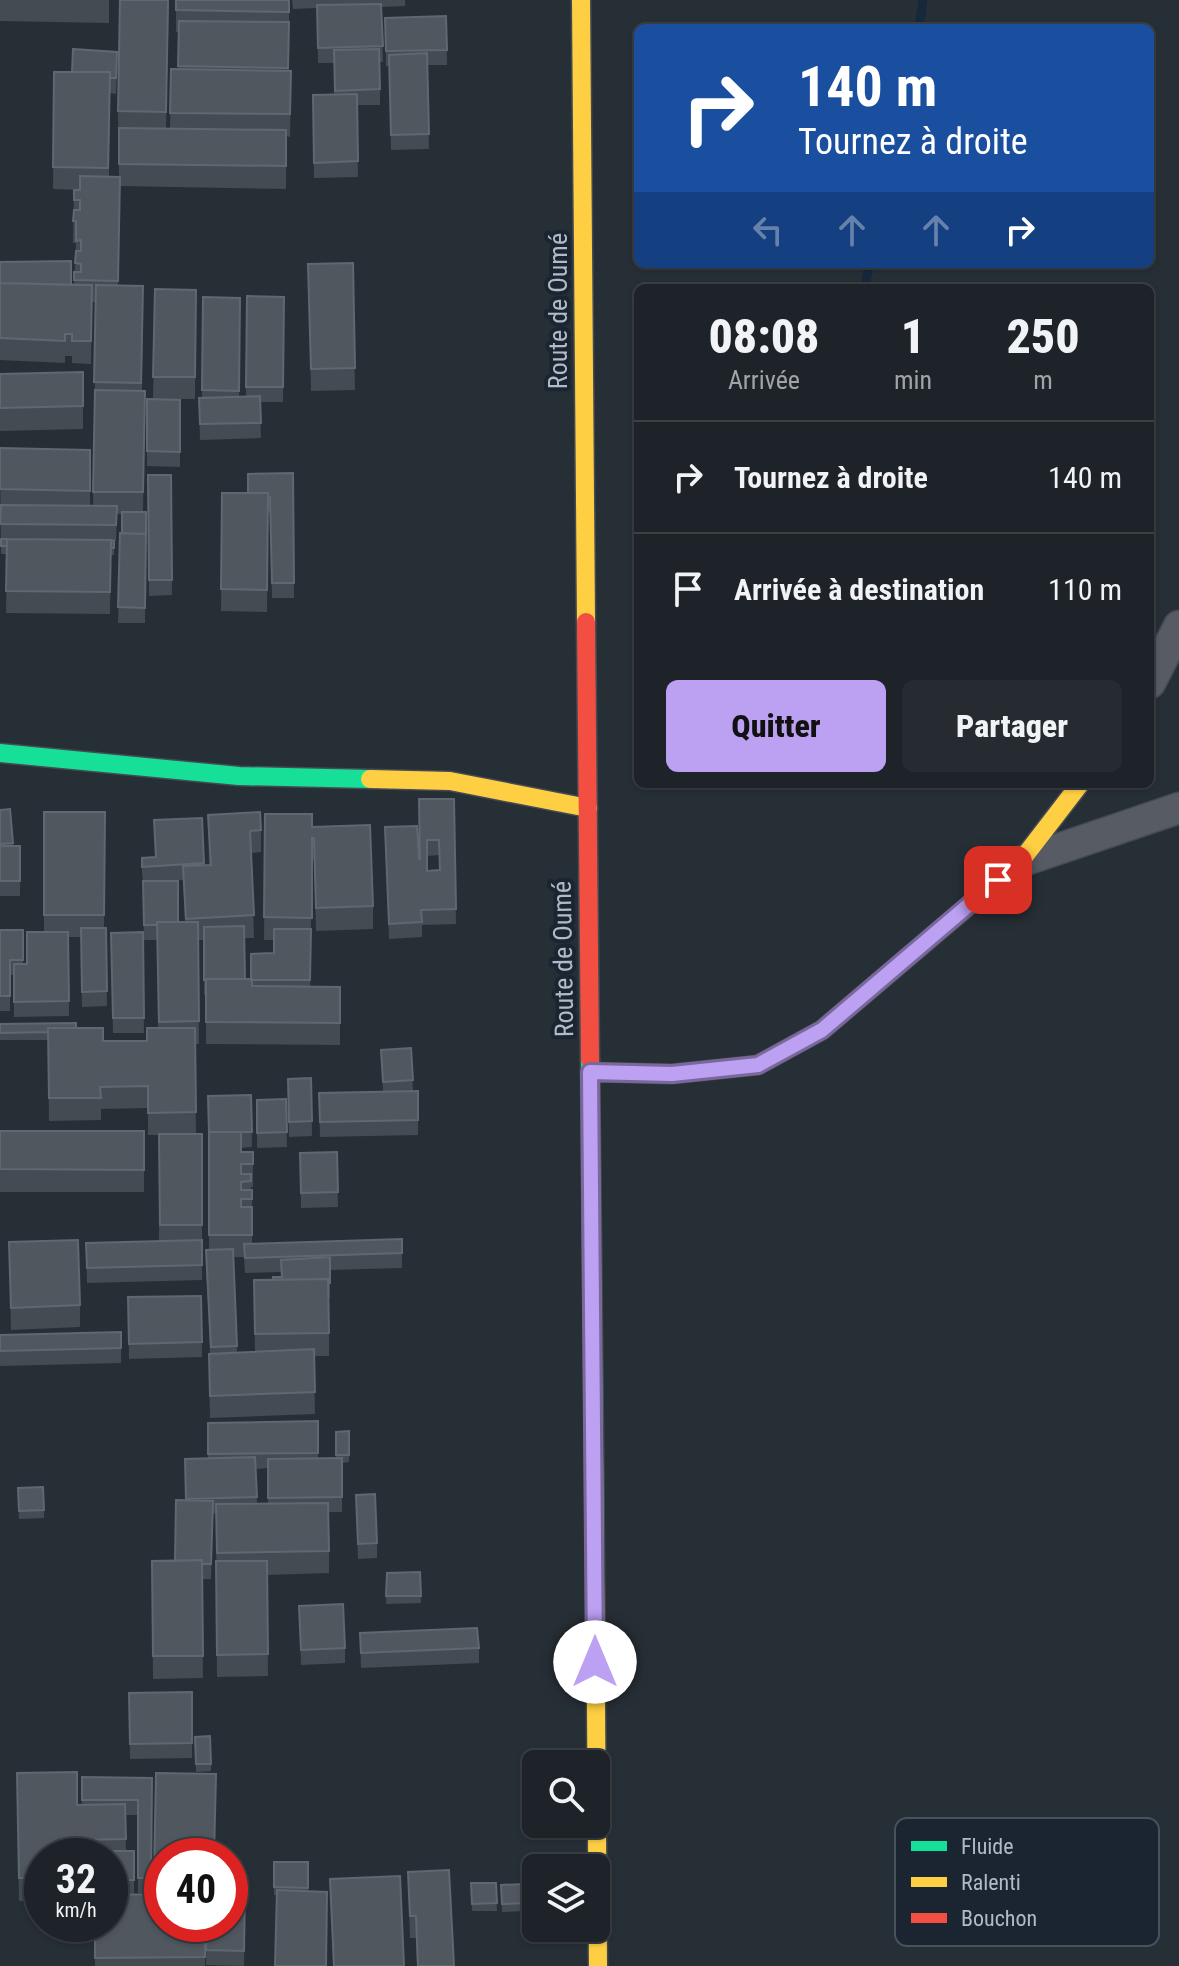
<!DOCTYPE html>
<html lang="fr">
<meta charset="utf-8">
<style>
:root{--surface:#1d2328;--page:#252b30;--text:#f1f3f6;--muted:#a0a4a8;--line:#3b4045;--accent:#bca0f2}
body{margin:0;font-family:"Roboto Condensed",sans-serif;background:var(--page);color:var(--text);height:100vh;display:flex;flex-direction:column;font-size:30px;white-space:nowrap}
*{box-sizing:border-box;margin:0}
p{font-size:26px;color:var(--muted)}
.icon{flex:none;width:44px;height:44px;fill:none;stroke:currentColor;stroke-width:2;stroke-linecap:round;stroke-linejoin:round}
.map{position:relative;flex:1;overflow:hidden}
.details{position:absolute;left:634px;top:284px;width:520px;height:504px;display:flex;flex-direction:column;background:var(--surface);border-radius:12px;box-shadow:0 2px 6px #0004,0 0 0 2px var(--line)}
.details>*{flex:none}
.guide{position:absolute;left:634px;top:24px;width:520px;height:244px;border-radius:12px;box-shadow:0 2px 6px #0004,0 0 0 2px var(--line);background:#1a4fa0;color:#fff;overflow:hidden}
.tools{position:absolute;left:522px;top:1750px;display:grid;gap:16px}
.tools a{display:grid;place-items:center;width:88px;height:88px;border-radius:12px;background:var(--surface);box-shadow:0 2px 6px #0004,0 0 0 2px var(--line);font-size:40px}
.speed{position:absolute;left:24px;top:1838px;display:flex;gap:16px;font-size:40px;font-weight:700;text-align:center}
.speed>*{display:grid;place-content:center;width:104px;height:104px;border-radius:50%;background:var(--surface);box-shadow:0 2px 6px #0004,0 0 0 2px var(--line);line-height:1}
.speed small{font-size:20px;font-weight:400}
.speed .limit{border:12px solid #d22;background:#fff;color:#111}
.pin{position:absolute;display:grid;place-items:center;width:68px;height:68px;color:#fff;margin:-34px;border-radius:16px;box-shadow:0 4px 12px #0006}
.me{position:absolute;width:88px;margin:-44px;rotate:0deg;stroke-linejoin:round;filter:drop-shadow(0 0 6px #0008)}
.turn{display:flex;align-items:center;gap:28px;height:168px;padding:0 32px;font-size:36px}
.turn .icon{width:104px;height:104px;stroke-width:2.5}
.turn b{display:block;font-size:56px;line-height:68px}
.lanes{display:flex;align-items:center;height:76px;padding:0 32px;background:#0003;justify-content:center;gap:40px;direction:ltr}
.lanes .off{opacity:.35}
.eta{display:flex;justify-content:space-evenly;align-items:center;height:136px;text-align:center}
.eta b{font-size:48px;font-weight:800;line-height:56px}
.action{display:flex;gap:16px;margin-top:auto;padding:16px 32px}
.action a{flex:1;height:92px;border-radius:12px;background:var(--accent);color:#111;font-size:32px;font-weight:800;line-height:92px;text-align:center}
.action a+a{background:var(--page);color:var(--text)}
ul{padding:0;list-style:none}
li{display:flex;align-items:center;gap:24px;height:112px;padding:0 32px;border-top:2px solid var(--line)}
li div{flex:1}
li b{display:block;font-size:30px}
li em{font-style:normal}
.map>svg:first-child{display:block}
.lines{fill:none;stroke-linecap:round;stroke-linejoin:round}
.stream{stroke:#16283a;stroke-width:9}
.street-casing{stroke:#454b53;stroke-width:33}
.fast-casing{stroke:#454b53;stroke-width:21}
.slow-casing{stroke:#454b53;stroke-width:21}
.jam-casing{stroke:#454b53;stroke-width:21}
.street{stroke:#575c64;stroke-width:30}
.fast{stroke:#16e098;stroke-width:18}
.slow{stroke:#ffcf43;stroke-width:18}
.jam{stroke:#f24e42;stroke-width:18}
.wall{fill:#444b53;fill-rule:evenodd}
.building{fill:#50575f;stroke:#5f6770;stroke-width:2;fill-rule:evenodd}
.route-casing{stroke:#7a689d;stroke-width:20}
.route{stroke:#bca0f2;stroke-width:14}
.labels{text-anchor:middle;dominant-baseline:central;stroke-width:8;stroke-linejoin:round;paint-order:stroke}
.street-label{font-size:26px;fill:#b1bbc8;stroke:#1b2531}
.key{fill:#1b2531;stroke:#48525e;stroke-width:2}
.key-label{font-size:22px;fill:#b1bbc8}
</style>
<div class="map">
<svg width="1179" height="1966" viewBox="0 0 1179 1966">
<rect width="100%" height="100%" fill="#272f36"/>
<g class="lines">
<path class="stream" d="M919,28L923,0
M865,288L869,264"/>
<defs>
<path id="street" d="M1150,683L1179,626
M1020,862L1179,808"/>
<path id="fast" d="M0,753L239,776L370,779
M590,1060L594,1450"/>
<path id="slow" d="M581,0L586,622
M370,779L450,781L588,808
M590,1072L672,1074L758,1065L822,1030L1020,862L1080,784
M594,1450L598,1966"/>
<path id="jam" d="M586,622L590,1060"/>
</defs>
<use href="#street" class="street-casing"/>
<use href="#fast" class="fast-casing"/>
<use href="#slow" class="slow-casing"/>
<use href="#jam" class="jam-casing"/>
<use href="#street" class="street"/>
<use href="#fast" class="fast"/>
<use href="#slow" class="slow"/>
<use href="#jam" class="jam"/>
</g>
<path class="wall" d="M0,0H109V23L0,21Z
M169,0L166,128L170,129L171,69L178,70V32H176V0H289V71L291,94L290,137L286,136V189L120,186L118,286H143L142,391H145L143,512H146L145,623H118L120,533H122V514H117L116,541H114V555H111L110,614L6,613L7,554H1L0,448L90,450V506H93L96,302H92L91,364L72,363V356H65V363L0,360V262L74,285L76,243H73L74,190H80L53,189L54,72H72L117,67L116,94L110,93L109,177H119L118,111Z
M292,0H405V6L381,7L383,62H380V105H357L358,177L314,178L313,95L334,94V63H318L317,8L293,9Z
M446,16L447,65H427L429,149L391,150L389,66H386L385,18Z
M353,263L355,390L311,391L308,264Z
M155,289L196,290L195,399H153Z
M247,296L284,297L283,402H260L261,438L200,440L199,398H202L203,297L240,298L239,397H246Z
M83,372V429L0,431V374Z
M147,399L180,400V467L147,466Z
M293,473L294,598H272L270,512H268L267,612L221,611L222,493H248Z
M148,475H171L172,595L149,596Z
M419,799H454L456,924L422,925V937L389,939L385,827L420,859ZM439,855L440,870L427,871V856Z
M10,809L13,846H20V896H0V810Z
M44,812H105L104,928H106L107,1006L82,1007L81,937H68L69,1016L14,1017V975H10V1011H0V930H23V964H27L44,932Z
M265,814L312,827L373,906V929L316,931L314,860H312L310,987H340V1045L206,1044V995H204V940H198L199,1044H195L196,1134H202V1280L87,1283L86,1243L159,1241V1135H148V1108L101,1109V1120L49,1121L48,1040H0V1024L76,1028L103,1041H147L158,1028L157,940H144L143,882L142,873V858L155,857L154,820L202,818L204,865H209L208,815L261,830V852L251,853L254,938H245V979H251L274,953V940H264ZM183,880L185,922H178L162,881Z
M143,932L144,1033H113L111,933Z
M411,1048L413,1091H418V1135L320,1137L319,1093L383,1092L381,1050Z
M311,1078L312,1136L289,1137L288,1079Z
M251,1095L252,1147L241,1148V1152H253V1187H251L252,1199V1244L402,1239V1268L330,1270V1298H329V1356H314L315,1414L210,1418L209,1376V1354H210L206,1266V1250H209V1132ZM234,1257H244L245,1273L281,1272V1277L273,1280H254L255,1352H237Z
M286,1099L287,1147L257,1148V1100Z
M0,1131H144V1192H0Z
M337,1152L338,1207L301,1208L300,1153Z
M9,1242L80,1305V1327L11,1330Z
M201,1296L202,1357L129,1359L128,1297Z
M121,1332V1363L0,1366V1335Z
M318,1421V1458H336V1432L349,1431V1462L342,1463V1512H329V1573L267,1575L268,1676L217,1677L216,1513L213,1514L211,1579H202L203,1678L153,1679L152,1561H175L185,1501V1459L208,1458V1423ZM268,1468V1504H257L256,1469Z
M18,1488L44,1510V1518L19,1519Z
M356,1495L377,1543V1558L358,1559Z
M420,1572L421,1603L386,1604L387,1573Z
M299,1606L345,1648V1663L301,1665Z
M360,1633L479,1648V1663L361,1668Z
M192,1692V1758L130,1759L129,1693Z
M195,1737L211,1764V1771L196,1772Z
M17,1773L77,1805H82V1777L152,1778L151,1893H138V1815H125L126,1851H134V1894H154L156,1773L216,1797L214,1856H162V1924H205V1966H95V1924H110V1856H42V1900L19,1901Z
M274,1862H308V1891L274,1895Z
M408,1872L454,1966H417L416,1938H410Z
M330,1879L404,1966H333Z
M471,1883H496L497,1911H472Z
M525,1884L526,1911L502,1912L501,1885Z
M245,1889L244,1966L206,1965L207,1924Z"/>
<path class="building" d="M120,0H168L166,112L118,111Z
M176,0H289V12L176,10Z
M381,4L383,46L318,48L317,5Z
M446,16L447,50L386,51L385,18Z
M179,21L289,22L288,68L178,66Z
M73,49L117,52L116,78H110V72H72Z
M379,49L380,89L335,91L334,50Z
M427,53L429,134L391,135L389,55Z
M171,69L291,71L290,114L170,113Z
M54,72H110L108,168L53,167Z
M357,94L358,161L314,163L313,95Z
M119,128L286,130V166L119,164Z
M80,176L120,177L118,281L74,280V272H81V264L75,263L76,251H81V240L76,241V221H73L74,210H80V200H74V190H80Z
M71,261V285L0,283V262Z
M353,263L355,368L311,369L308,264Z
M0,283L92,285L91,341H72V334H65V341L0,338Z
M96,285L143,286L141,383L94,382Z
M155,289L196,290L195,377H153Z
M247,296L284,297L283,387H246Z
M203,297L240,298L239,391L202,390Z
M83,372V406L0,408V374Z
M95,390L145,391L143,492H93Z
M260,396L261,423L200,424L199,398Z
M147,399L180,400V452L147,451Z
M0,448L90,450V491L0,489Z
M293,473L294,583H272L270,497H268V493H248V474Z
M148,475H171L172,580H149Z
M222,493H268L267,590L221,589Z
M1,505L117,506L116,525L0,524Z
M122,512H146V534L122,533Z
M120,533L146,534L145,608L118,607Z
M1,539H7V546H1Z
M7,539L111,540L110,592L6,591Z
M111,540L114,541V548H111Z
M419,799H454L456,909L421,910L422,922L389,924L385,827L417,826L419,859H420ZM427,840H439L440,870L427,871Z
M10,809L13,843L0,844V810Z
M44,812H105L104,915H44Z
M260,812L261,830L250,831L254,915L186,919L183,866L211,865L208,815Z
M265,814H312V827L370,825L373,906L316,908L314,838H312V918L264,917Z
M202,818L204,863L142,867V858L156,857L154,820Z
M0,846H20V881H0Z
M143,881H178V922H157V925H144Z
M157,922H198L199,1021L159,1022Z
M244,926L245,979H206V980H204V927Z
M81,928H106L107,991L82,992Z
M274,929H311L310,980H251V954L274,953Z
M0,930H23V960H10V996H0Z
M27,932H68L69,1001L14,1002V964H27Z
M143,932L144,1018H113L111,933Z
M206,979H252V986L340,987V1023L206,1022Z
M76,1023V1028H48V1032L0,1033V1024Z
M48,1028H103V1041H147V1028H195L196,1112L148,1113V1086L100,1087L101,1098H49Z
M411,1048L413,1080L383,1082L381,1050Z
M311,1078L312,1121L289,1122L288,1079Z
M418,1091V1120L320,1122L319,1093Z
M251,1095L252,1132H209L208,1096Z
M286,1099L287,1132L257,1133V1100Z
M0,1131H144V1170L0,1169Z
M209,1132H241V1152H253V1164H241V1174H251V1181L241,1182V1190H252V1199H241V1207H252V1235H209Z
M159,1134H202V1225H160Z
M337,1152L338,1192L301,1193L300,1153Z
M402,1239V1253L245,1258L244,1244Z
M78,1240L80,1305L11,1308L9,1242Z
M202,1240V1265L87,1268L86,1243Z
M233,1249L237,1346L211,1347L206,1250Z
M330,1257V1283H328V1279L273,1280V1277H282L281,1260Z
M328,1279L329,1333L255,1334L254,1280Z
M201,1296L202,1342L129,1344L128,1297Z
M121,1332V1348L0,1351V1335Z
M314,1349L315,1392L210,1396L209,1354Z
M318,1421V1453L208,1454V1423Z
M349,1431V1455H336V1432Z
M255,1457L257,1497L186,1499L185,1459Z
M342,1458V1497L268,1498V1459Z
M43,1487L44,1510L19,1511L18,1488Z
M375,1494L377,1543L358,1544L356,1495Z
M176,1500L213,1501L211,1564H202V1560L175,1561Z
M328,1503L329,1551L217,1553L216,1504Z
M202,1560L203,1656H153L152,1561Z
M216,1561H267L268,1654L217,1655Z
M420,1572L421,1596H386L387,1573Z
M343,1604L345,1648L301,1650L299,1606Z
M477,1628L479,1648L361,1653L360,1633Z
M192,1692V1743L130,1744L129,1693Z
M210,1736L211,1764H196L195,1737Z
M77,1772V1805L125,1804L126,1839L78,1840V1856H42V1878H19L17,1773Z
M156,1773L216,1774L214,1856H162V1876H154Z
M82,1777L152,1778L151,1878H138V1800H82Z
M83,1851H134V1880H110V1856H83Z
M274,1862H308V1888L274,1887Z
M449,1870L454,1966H418L416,1916H410L408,1872Z
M400,1876L404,1966H334L330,1879Z
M471,1883H496L497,1903L472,1904Z
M525,1884L526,1903L502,1904L501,1885Z
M230,1889H245L244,1951L206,1950L207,1924H230Z
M277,1890L327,1892L326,1966H275Z
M162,1894V1924H205V1957L95,1958V1924H110V1895Z"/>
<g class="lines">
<defs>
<path id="route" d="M595,1662L590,1072L672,1074L758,1065L822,1030L998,880"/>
</defs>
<use href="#route" class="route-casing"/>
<use href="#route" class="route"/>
</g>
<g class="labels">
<g class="street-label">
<text transform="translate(558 311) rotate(-90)">Route de Oumé</text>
<text transform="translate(563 959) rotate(-91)">Route de Oumé</text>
</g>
</g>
<rect x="895" y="1818" width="264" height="128" rx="12" class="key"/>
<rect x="911" y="1841" width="36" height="10" fill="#16e098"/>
<rect x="911" y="1877" width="36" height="10" fill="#ffcf43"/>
<rect x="911" y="1913" width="36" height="10" fill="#f24e42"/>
<g class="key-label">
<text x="961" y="1854">Fluide</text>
<text x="961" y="1890">Ralenti</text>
<text x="961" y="1926">Bouchon</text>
</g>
</svg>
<div class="tools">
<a><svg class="icon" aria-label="search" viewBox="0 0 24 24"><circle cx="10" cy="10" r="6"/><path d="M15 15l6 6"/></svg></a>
<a><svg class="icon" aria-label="layers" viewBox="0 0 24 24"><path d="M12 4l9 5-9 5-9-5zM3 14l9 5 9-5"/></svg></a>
</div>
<div class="speed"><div>32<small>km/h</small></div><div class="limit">40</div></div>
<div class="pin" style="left:998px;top:880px;background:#d93025"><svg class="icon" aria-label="arrive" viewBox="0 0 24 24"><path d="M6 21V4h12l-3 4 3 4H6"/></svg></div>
<svg class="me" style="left:595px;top:1662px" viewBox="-20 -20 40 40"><circle r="19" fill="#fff"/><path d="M0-13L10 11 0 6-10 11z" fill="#bca0f2"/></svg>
<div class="guide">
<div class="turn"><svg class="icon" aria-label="right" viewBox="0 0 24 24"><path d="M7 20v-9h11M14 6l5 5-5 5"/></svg><div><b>140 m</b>Tournez à droite</div></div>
<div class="lanes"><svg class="icon off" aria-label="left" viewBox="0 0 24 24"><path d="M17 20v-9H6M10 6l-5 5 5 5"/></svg><svg class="icon off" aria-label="ahead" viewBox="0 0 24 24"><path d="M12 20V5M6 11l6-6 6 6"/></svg><svg class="icon off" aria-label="ahead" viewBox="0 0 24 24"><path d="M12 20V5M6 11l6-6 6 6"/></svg><svg class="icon" aria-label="right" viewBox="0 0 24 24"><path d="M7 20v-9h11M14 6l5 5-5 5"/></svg></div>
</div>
<section class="details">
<div class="eta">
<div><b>08:08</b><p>Arrivée</p></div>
<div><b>1</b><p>min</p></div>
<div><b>250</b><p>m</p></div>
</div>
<ul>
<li><svg class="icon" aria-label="right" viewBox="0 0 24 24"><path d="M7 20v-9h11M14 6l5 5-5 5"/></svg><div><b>Tournez à droite</b></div><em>140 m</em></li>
<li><svg class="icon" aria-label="arrive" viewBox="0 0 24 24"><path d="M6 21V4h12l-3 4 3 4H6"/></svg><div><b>Arrivée à destination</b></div><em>110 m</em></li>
</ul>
<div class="action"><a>Quitter</a><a>Partager</a></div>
</section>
</div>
